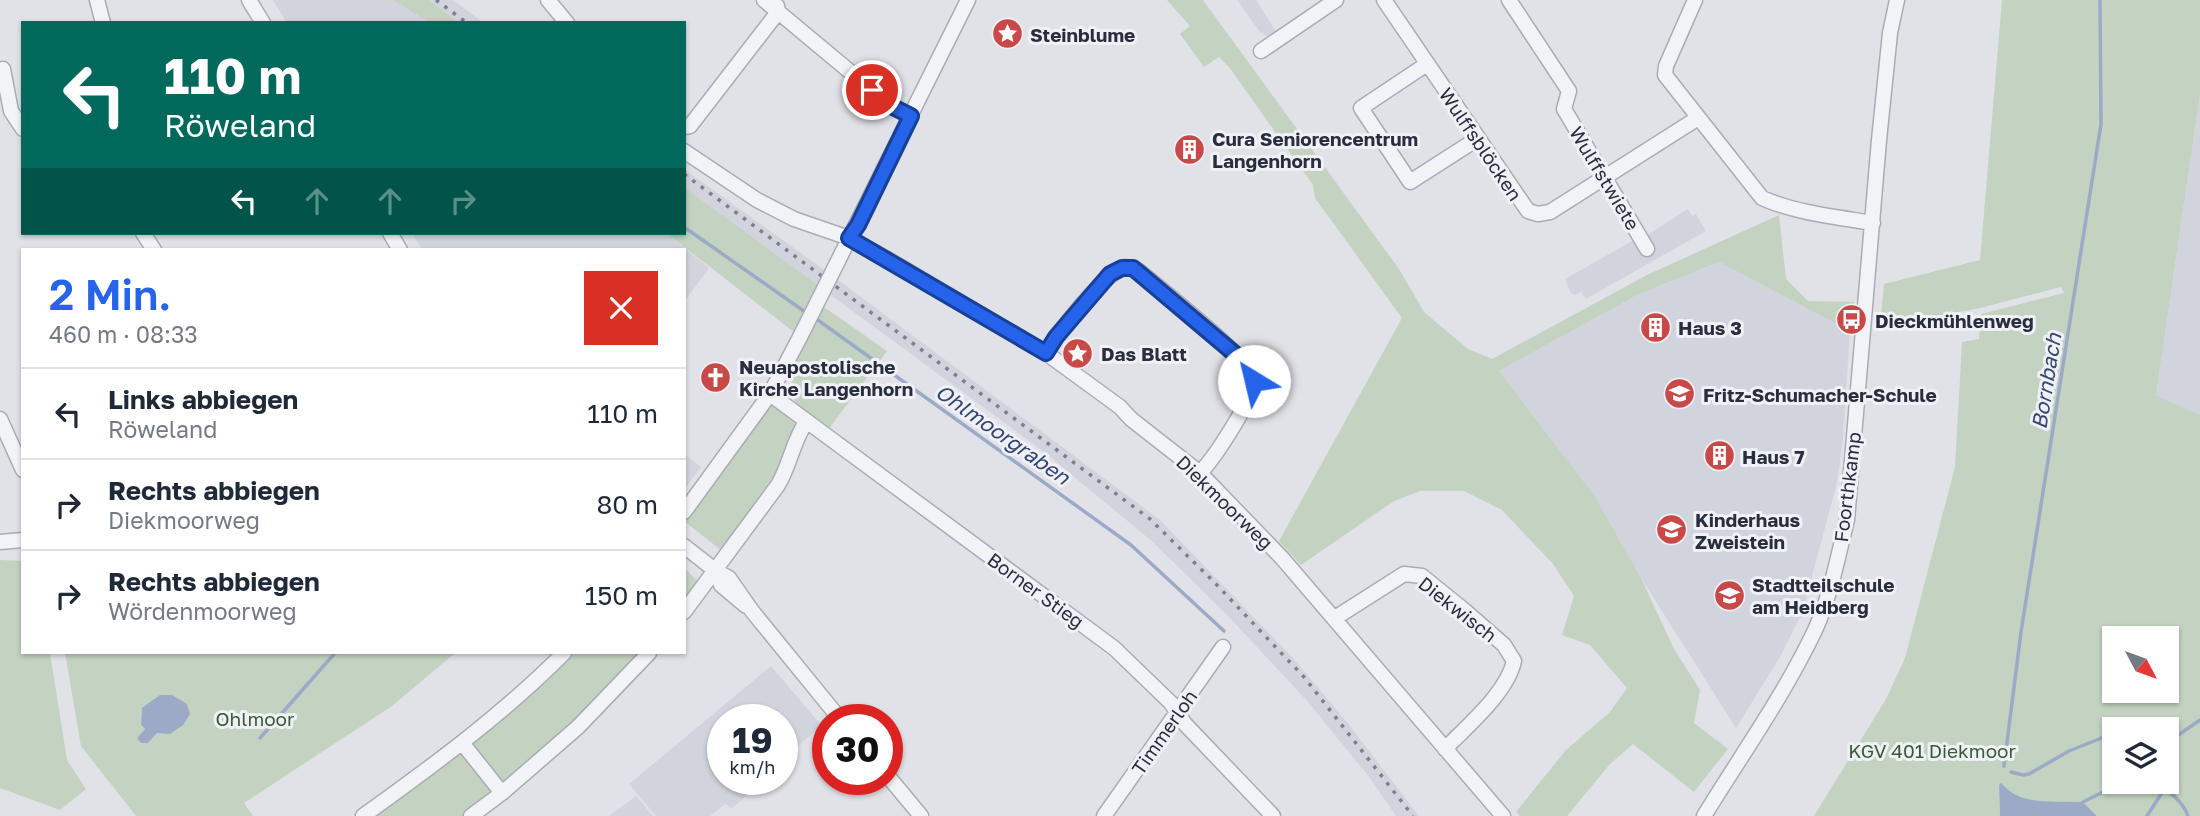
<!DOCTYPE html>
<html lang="de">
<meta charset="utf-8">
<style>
:root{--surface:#fff;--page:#f2f2f3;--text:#1f2937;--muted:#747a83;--line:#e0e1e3;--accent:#2563eb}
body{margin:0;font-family:"Golos Text",sans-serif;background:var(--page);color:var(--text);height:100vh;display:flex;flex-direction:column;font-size:26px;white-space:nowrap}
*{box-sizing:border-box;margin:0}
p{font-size:23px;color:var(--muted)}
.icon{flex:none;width:38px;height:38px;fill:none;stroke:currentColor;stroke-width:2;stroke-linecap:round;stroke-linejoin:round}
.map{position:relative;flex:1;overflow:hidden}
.drawer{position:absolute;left:21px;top:248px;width:665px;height:406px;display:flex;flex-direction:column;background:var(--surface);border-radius:0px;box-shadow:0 2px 5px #0004}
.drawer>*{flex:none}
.banner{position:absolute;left:21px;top:21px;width:665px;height:214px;border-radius:0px;box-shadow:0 2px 5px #0004;background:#00695c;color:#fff;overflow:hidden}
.needle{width:46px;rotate:131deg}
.controls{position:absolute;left:2102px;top:626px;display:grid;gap:14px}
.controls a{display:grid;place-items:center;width:77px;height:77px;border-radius:0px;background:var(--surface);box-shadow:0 2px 5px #0004;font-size:35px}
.speed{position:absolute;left:707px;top:704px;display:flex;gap:14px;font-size:35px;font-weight:700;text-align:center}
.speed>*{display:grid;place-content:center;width:91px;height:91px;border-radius:50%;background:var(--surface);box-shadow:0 2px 5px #0004;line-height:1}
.speed small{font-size:18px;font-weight:400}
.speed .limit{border:10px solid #d22;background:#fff;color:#111}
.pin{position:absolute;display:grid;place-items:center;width:60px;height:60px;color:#fff;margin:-30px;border:4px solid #fff;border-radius:50%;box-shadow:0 2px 7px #0007}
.me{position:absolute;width:77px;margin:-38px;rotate:324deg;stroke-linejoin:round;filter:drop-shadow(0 0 5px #0008)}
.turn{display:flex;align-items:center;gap:24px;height:147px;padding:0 28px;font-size:32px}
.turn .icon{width:91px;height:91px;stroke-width:2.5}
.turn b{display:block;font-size:49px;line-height:60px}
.lanes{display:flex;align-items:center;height:66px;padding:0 28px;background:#0003;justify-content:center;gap:35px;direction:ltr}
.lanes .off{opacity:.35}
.round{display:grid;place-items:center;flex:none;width:74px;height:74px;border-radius:0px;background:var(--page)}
.head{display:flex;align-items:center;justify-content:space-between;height:119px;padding:0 28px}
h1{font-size:42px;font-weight:600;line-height:52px;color:var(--accent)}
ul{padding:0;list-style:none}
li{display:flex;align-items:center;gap:21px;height:91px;padding:0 28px;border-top:2px solid var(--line)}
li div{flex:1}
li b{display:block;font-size:26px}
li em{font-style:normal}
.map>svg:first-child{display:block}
.built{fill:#d2d4dd}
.green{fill:#c3d2c1;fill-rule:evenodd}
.water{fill:#9caac7}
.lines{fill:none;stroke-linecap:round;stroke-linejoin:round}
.stream{stroke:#9caac7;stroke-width:3.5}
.minor-casing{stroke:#a9acb5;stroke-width:17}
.minor{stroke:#f2f3f7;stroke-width:14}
.rail{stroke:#7a7f91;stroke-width:3.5;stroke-dasharray:3.5 7;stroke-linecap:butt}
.minor-bridge-casing{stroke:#a9acb5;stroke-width:17;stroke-linecap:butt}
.minor-bridge{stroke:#f2f3f7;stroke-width:14}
.route-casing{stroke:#184099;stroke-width:18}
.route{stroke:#2563eb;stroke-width:12}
.labels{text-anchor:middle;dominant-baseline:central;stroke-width:6;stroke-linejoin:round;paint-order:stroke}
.poi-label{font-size:19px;font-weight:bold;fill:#292e3f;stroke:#eff1f6;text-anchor:start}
.street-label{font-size:19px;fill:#292e3f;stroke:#eff1f6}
.park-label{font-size:19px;fill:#385a37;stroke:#eff1f6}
.water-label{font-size:21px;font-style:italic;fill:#354671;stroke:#eff1f6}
</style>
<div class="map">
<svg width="2200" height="816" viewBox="0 0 2200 816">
<rect width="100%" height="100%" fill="#e0e2e8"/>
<path class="built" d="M273,0H393L430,23H287Z
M429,0H453L484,23H460Z
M1237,0H1256L1277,33L1271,38L1260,32Z
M2200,94V415L2156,395Z
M684,169L837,279L1160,520L1294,659L1350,726L1419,816H1396L1370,778L1308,702L1229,617L1153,542L1044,452L684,187Z
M1688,209L1692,216L1696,214L1706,231L1586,299L1581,292L1575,295L1571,293L1565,279L1634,240L1647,235Z
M412,233H666L709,268L684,302V250H422Z
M1719,262L1850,331L1843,438L1837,483L1802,613L1780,657L1736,728L1641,578L1594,495L1499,371L1639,294Z
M684,454L701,467L684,490Z
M771,666L822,726L782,759V719H723V779H766L732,808L725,804L710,816H656L629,784Z
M636,796L653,816H609Z"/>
<path class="green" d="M393,0H429L460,23H430Z
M1167,0H1203L1399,269L1424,312L1468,349L1492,359L1647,275L1779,215L1786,279L1808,301L1854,302L1850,331L1719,262L1639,294L1499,371L1594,495L1641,578L1674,649L1700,690L1694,723L1728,749L1694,792L1633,744L1610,764L1567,816H1520L1516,812L1566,750L1610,712L1627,688L1590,645L1562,635L1574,596L1553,564L1502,510L1464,491H1420L1394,501L1301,565L1279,541L1402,318L1315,198L1313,185L1229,67L1219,57L1204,67L1180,34L1190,26Z
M2002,0H2200V94L2156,395L2200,415V816H2097L2083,802C2064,800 2043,806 2025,799C2016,796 2008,789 1999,785L2000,816H1814L1886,699L1905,658L1955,467L1962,342L1979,339L1981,314L2064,293L2061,287L1980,308L1880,327L1884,284L1980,260ZM2114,639H2166V691H2114ZM2114,730H2166V782H2114Z
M684,187L830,294L824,307L887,351L828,430C820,424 809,418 801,410C775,384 811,332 824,306L810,298L794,332L666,233H684Z
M770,405H774L795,421L797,425L787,462L721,550L684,521V518Z
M0,560L23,561V653H50L67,760L86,789L60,810L0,788Z
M684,568L701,584L684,605Z
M65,653H455L392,706L244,803L253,816H136L81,746ZM142,708L157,733L148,743L137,738L145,729L141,725Z
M569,653H644L577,722L490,797L463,816H371Z"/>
<path class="water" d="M160,695H172L187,704L190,714L183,725L170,734L157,733L148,743H141L137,738L145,729L141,725L142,708Z
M2001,783C2023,808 2054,800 2083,802L2097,816H2000L1999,785Z"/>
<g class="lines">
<path class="stream" d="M684,227L808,314
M815,318L1131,545L1224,631
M2127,730H2136
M260,738L335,653
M2166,740H2171L2200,720
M2004,766L2021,632L2101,124L2100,0
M2011,772L2023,775L2029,774L2069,751L2114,733
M2153,782C2167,789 2183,801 2188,816
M2083,802L2111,788L2139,782
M2147,816L2165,788V782"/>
<defs>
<path id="minor" d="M97,0L103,23
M249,0L263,23
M548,0L567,23
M764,0L872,90L893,107L911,116
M1384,0L1528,211L1538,214L1550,212L1698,118
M1509,0L1569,91L1564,109L1647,249
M1695,0L1666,66L1665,75L1762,198C1796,213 1836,217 1873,223
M1261,51L1336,0
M1427,64L1361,108L1410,182L1477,139
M3,69L11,111L23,129
M684,127L690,126L778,12L777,6
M684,151L757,200L794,219L849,238L889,260L1046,353L1120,407L1131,419L1200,473L1282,558L1503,816
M143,233L154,250
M390,233L400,250
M838,261L968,0
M1046,353C1058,333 1104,272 1126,267L1139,271C1157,286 1251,361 1254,376C1257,395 1214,458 1200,473
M770,394L1114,648L1171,703L1185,724L1273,816
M0,419L23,470
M684,512L770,394L800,337
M0,542L23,540
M684,546L716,571L729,578L752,611L840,719
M716,571L721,585L746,606
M684,612L778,485C790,465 793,441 806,422
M1335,618L1404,574L1422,576L1464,610L1504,645L1514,661C1507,693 1467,726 1445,749
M463,744L502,793
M887,775L921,816
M363,816C434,765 502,715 564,653
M471,816L502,793L578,727L649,653
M1104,816L1223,647
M1704,816C1742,754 1785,694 1816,628C1831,594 1838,556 1847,520L1879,140L1890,33L1897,0"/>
</defs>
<use href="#minor" class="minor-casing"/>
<use href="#minor" class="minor"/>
<path class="rail" d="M436,0L467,23
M684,174L1150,519L1214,582L1304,677L1413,816"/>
<defs>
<path id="minor-bridge" d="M800,337L838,261"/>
</defs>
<use href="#minor-bridge" class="minor-bridge-casing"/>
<use href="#minor-bridge" class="minor-bridge"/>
</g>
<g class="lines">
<defs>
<path id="route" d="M872,90L893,107L911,116L858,225L849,238L1046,353L1056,337L1110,274L1122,268H1133L1242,360L1252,371L1254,381"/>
</defs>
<use href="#route" class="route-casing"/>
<use href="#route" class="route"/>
</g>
<defs>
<symbol id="sight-disc" viewBox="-11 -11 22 22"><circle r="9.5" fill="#c94949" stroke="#eff1f6"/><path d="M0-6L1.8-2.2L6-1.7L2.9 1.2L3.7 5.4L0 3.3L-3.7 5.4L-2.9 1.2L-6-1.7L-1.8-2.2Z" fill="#fff"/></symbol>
<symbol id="building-disc" viewBox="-11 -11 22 22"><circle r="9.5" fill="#c94949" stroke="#eff1f6"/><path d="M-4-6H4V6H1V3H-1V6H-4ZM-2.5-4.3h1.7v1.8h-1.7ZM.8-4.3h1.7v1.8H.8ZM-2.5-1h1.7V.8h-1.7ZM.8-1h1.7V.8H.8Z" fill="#fff"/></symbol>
<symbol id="bus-disc" viewBox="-11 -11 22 22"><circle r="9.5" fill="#c94949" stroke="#eff1f6"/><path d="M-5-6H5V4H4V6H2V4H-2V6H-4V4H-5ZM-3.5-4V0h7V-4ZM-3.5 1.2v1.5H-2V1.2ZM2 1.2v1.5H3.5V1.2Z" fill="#fff"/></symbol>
<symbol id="church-disc" viewBox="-11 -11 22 22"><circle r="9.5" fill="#c94949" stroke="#eff1f6"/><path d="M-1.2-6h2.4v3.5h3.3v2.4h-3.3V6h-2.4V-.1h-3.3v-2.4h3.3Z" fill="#fff"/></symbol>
<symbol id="school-disc" viewBox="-11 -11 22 22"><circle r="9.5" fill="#c94949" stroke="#eff1f6"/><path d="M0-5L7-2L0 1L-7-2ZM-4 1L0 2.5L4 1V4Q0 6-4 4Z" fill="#fff"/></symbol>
</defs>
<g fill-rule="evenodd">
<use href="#sight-disc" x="990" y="16" width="35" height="35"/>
<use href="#building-disc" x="1172" y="132" width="35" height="35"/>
<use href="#bus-disc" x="1834" y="302" width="35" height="35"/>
<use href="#building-disc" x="1638" y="310" width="35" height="35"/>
<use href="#sight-disc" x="1060" y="336" width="35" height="35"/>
<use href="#church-disc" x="698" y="360" width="35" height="35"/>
<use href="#school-disc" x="1662" y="376" width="35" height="35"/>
<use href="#building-disc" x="1702" y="438" width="35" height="35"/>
<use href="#school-disc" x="1654" y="512" width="35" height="35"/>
<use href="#school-disc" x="1712" y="578" width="35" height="35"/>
</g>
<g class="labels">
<g class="poi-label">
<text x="1030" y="34">Steinblume</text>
<text x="1212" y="138">Cura Seniorencentrum<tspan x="1212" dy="22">Langenhorn</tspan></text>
<text x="1875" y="320">Dieckmühlenweg</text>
<text x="1678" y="327">Haus 3</text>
<text x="1101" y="353">Das Blatt</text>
<text x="739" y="366">Neuapostolische<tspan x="739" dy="22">Kirche Langenhorn</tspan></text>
<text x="1703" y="394">Fritz-Schumacher-Schule</text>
<text x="1742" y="456">Haus 7</text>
<text x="1695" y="519">Kinderhaus<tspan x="1695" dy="22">Zweistein</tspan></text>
<text x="1752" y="584">Stadtteilschule<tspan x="1752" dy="22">am Heidberg</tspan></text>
</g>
<g class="street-label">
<text transform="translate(1481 144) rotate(56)">Wulffsblöcken</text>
<text transform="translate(1605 178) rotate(59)">Wulffstwiete</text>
<text transform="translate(1847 487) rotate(-83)">Foorthkamp</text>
<text transform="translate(1225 502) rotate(44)">Diekmoorweg</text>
<text transform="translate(1036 590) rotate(36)">Borner Stieg</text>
<text transform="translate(1458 609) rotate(38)">Diekwisch</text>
<text transform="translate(1164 732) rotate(-55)">Timmerloh</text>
</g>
<g class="park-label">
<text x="255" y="718">Ohlmoor</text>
<text x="1932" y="750">KGV 401 Diekmoor</text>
</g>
<g class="water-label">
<text transform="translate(2046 381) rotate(-81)">Bornbach</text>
<text transform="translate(1003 434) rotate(35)">Ohlmoorgraben</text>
</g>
</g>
</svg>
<div class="controls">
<a><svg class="needle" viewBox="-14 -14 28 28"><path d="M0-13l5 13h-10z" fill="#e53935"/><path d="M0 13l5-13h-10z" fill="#747a83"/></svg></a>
<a><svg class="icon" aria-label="layers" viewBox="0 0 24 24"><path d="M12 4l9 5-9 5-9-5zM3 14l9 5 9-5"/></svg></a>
</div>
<div class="speed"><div>19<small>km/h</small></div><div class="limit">30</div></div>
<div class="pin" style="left:872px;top:90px;background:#d93025"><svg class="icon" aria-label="arrive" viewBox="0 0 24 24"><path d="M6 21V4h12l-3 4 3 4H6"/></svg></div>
<svg class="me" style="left:1254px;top:381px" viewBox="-20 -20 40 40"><circle r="19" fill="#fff"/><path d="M0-13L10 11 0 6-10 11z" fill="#2563eb"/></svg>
<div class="banner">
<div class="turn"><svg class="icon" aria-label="left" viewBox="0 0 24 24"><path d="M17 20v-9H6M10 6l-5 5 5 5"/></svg><div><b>110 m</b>Röweland</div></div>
<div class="lanes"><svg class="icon" aria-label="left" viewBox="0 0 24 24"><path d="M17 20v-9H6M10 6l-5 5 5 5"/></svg><svg class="icon off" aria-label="ahead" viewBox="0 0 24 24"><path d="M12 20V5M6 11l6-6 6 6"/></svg><svg class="icon off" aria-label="ahead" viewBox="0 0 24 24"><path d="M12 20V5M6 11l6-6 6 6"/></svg><svg class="icon off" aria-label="right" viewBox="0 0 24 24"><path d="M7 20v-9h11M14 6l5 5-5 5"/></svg></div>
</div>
<section class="drawer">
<div class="head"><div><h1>2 Min.</h1><p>460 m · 08:33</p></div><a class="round" style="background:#d93025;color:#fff"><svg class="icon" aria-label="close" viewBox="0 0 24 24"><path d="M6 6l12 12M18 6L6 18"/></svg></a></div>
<ul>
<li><svg class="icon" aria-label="left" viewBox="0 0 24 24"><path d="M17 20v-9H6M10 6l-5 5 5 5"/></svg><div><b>Links abbiegen</b><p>Röweland</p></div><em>110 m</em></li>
<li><svg class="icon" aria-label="right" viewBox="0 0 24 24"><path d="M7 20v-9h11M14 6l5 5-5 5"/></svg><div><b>Rechts abbiegen</b><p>Diekmoorweg</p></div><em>80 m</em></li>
<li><svg class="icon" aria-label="right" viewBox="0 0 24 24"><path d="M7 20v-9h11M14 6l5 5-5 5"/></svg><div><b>Rechts abbiegen</b><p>Wördenmoorweg</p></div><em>150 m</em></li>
</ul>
</section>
</div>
